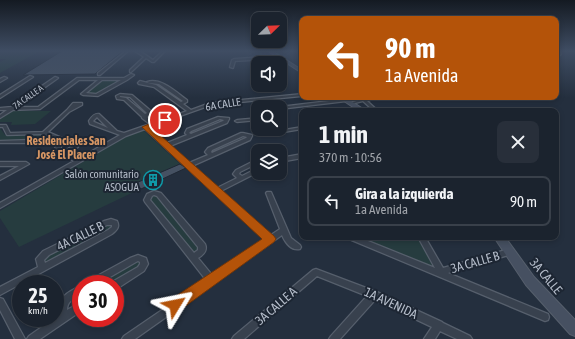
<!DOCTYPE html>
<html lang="es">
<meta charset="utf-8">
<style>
:root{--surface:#1b232e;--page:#282f3a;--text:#f1f3f6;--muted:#a0a4aa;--line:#39404a}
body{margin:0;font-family:"Asap Condensed",sans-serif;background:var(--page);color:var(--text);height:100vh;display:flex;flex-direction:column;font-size:15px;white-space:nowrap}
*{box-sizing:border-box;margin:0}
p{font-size:13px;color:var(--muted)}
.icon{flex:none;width:22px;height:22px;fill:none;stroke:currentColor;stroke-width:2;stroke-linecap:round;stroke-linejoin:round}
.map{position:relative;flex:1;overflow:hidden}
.drawer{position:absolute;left:299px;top:108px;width:260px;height:132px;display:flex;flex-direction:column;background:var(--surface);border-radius:8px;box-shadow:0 2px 6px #0003,0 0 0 1px var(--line)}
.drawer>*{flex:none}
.banner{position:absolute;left:299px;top:16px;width:260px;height:84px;border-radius:8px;box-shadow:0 2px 6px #0003,0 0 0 1px var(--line);background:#b45309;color:#fff;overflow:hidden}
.needle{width:26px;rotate:67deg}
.tools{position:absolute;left:251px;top:12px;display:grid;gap:8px}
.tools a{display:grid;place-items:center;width:36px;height:36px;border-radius:8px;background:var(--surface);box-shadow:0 2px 6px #0003,0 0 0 1px var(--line);font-size:20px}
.speed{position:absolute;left:12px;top:275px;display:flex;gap:8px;font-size:20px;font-weight:700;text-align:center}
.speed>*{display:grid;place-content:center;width:52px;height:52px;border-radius:50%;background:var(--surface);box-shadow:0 2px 6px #0003,0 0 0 1px var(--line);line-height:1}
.speed small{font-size:10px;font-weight:400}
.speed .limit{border:6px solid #d22;background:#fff;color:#111}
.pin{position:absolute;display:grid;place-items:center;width:34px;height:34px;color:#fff;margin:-17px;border:2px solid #fff;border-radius:50%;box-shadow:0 1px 4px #0007}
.me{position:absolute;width:44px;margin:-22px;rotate:55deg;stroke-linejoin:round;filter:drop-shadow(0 0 3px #0008)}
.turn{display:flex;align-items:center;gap:14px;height:84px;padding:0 20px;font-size:18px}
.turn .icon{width:52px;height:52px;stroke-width:2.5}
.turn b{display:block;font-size:28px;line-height:34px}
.round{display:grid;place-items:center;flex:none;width:42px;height:42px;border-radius:8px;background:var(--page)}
.head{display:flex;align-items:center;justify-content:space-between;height:68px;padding:0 20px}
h1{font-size:24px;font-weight:700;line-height:30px}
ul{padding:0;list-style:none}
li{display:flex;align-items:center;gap:12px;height:50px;margin:0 8px 6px;padding:0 12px;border:2px solid var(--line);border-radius:8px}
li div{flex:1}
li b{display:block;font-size:15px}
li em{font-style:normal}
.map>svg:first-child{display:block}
.green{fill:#263c3f}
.building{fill:#455162;stroke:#1f2835}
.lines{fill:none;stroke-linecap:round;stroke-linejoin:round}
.minor-casing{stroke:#565f6c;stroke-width:2.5}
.secondary-casing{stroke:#565f6c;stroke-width:2}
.minor{fill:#38414e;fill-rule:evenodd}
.secondary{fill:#465061;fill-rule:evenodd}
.route{fill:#b45309;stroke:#753606}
.labels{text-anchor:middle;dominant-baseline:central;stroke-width:4;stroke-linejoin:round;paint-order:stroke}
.far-street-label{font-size:9px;fill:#b4bcc9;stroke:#1d2633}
.street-label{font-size:11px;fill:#b4bcc9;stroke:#1d2633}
.poi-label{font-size:11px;fill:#b4bcc9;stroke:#1d2633;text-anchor:end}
.neighbourhood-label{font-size:12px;font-weight:bold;fill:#d59563;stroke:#1d2633}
.near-street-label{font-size:13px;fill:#b4bcc9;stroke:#1d2633}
</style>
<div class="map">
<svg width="575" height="339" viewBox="0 0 575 339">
<rect width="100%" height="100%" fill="#242f3e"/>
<path class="green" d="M0,51H40L0,73V62L6,59H0Z
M101,79H126L97,95L83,94Z
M10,111H51L35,124L11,125L12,122H0V118Z
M0,128L5,135H44L56,140L0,141Z
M143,130L180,164L136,183L140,189L19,247L0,218V211L127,136Z
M156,193L202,246L193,257L147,196Z
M106,223L116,226L42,267L40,259Z
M359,237H419L432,265L428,266Z
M135,259L144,264L115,284H91Z"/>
<path class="building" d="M62,51H123L95,74L23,75Z
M180,164L186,168L141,189L136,183Z"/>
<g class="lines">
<defs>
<path id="minor" d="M126,51H128L100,75H98V73Z
M135,51C141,50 148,57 153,60L163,51H165L154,62H152L146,58L131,72H130V70L144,57Z
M556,52L561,53V54L560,55L556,54Z
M280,56L282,57L281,58L235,61L233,68L230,67L232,60L234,59Z
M131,74L134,75L127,80L98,96L83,95L81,94L98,80H79L40,109L13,110L0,118V115L7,110H0V108L11,107L55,77L58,78L17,107H38L77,78H124ZM102,80H121L96,94L86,93Z
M30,76L33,77L0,98V95Z
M4,77L7,78L0,82V79Z
M140,81L156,85L181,102L183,101L159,84L149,83L147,82C161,77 177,93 187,100V102L183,104L191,110L210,103L302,94V96L211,105L149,127L167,143L187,135L185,133L187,129L218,117L229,118V119L227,123L170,146L189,163L208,155L205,152L208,148L241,133H243L252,135V136L250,140L192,166L217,188L237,178L233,174L236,170L258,159V163L240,172L239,174L242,176L258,168V172L221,191L271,235L280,229L266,193L267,192H271L291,238L300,245L301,247L300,249C291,251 285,242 282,235L135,339H122L124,336L206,280L145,202L144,200L147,194L154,191L161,193L205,244C208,251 203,255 198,258L212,275L265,239L145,129L126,136L0,208V203L74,161L56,152L55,151L56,143H0V141L57,139L45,134L7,135L3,127H0V125H6L10,133L43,132L67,110L73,103H82V105L69,112L48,132L78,145V147L68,154L78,159L120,135L90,124L89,121C91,118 94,113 99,114L117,131L124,133L150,124L142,118V117L124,100L117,99L116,96L120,94L132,95L152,112V114L147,117L154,123L187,111L154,87L139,84L138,83ZM120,96L130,97L147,113L145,114L126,98L120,97ZM97,117L108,128L94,122L93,121ZM220,119L224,120L223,121L191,134L189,133L191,131ZM243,136L247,137L246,138L212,153L211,152L212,150ZM61,141L72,146L64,152L61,150ZM154,195L157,196L198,247V250L194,253L150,200L152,196Z
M372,97H379L367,101L378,111H374L363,101L351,104L349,103Z
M346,99H347V101L280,109V107H279Z
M258,118V120L237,122L235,121L237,120Z
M302,127V129L278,133L276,132L278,131Z
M302,154V158L280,162V158Z
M0,162H26L29,164L0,180V176L19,166H0Z
M111,219L117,221C120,227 117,230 112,234L0,295V287L38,267L36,259L43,251L104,221ZM107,225H112V227L108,230L45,263L44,260L49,255Z
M348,237H358L435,268L418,237H425L443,268L509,249L512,250L513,252L512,254L448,273L548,314L549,317L548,320L545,321L349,239Z
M138,255L146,258L148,264L144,271L118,288L115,289V284H111L112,282L138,267L140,264V262L138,261L136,262L98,284H87L88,281L130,258Z
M316,269L377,292L442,322L443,323L470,336L472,339H457L440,331L435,339H424L432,327L375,300L340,339H329L331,336L367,296L317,276L244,339H232L234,336L313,270Z
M81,286V294C74,298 67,301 67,310L81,302V311L40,339H27L29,336L59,315C56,299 67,292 81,286Z
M0,298L3,299L25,339H15L0,310Z"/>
<path id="secondary" d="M268,51H272L302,70V73Z
M338,97H345L366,111H359Z
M494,237H505L534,277L575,320V336L570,334L526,285Z"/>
</defs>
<use href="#minor" class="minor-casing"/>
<use href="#secondary" class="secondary-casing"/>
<use href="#minor" class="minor"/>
<use href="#secondary" class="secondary"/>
</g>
<linearGradient id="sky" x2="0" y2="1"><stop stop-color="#141a22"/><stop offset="0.52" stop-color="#3f4d63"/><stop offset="1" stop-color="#3f4d63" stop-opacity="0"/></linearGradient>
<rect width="575" height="98" fill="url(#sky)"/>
<path class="route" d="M163,118H168L169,120L151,127L274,236L276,239L274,242L180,310L175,312L170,310L168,305L170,300L262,239L142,127Z"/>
<defs>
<symbol id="building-ring" viewBox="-11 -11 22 22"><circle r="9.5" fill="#1d2633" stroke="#0f9aa8" stroke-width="1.5"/><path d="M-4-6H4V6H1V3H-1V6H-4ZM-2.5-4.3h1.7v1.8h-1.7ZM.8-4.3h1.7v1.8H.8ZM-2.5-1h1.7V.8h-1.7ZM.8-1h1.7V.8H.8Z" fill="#0f9aa8"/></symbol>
</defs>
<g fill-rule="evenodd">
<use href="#building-ring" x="142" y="169" width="22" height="22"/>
</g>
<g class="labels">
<g class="far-street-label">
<text transform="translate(28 97) rotate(-35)">7A CALLE A</text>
</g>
<g class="street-label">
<text transform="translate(223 104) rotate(-9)">6A CALLE</text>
</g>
<g class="poi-label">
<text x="139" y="174">Salón comunitario<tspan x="139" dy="13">ASOGUA</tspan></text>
</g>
<g class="neighbourhood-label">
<text x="66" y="141">Residenciales San<tspan x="66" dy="14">José El Placer</tspan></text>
</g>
<g class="near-street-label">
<text transform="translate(80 236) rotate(-26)">4A CALLE B</text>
<text transform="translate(475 262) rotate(-16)">3A CALLE B</text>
<text transform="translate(546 276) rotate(50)">3A CALLE</text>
<text transform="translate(391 303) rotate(25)">1A AVENIDA</text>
<text transform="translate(276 306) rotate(-41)">3A CALLE A</text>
</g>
</g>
</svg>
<div class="tools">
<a><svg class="needle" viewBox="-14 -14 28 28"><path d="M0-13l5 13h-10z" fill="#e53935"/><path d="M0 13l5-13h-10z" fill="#a0a4aa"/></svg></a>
<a><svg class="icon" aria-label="sound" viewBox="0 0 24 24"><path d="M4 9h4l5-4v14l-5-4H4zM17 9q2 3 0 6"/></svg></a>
<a><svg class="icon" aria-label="search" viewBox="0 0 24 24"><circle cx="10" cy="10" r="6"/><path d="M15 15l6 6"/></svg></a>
<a><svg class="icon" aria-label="layers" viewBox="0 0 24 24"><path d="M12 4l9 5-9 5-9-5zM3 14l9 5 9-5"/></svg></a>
</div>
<div class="speed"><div>25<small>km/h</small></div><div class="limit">30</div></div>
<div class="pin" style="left:165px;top:120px;background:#d93025"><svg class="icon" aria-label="arrive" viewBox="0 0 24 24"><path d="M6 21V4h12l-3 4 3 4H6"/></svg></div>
<svg class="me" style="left:175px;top:305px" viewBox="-20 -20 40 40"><path d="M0-17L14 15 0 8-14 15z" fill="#b45309" stroke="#fff" stroke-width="4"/></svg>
<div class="banner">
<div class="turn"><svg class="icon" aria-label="left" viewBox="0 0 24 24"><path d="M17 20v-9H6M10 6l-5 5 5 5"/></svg><div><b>90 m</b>1a Avenida</div></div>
</div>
<section class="drawer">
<div class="head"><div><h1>1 min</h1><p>370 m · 10:56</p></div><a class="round"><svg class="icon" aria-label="close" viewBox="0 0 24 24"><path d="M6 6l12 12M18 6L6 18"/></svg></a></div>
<ul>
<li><svg class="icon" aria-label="left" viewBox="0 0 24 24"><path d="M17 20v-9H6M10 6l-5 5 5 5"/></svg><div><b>Gira a la izquierda</b><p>1a Avenida</p></div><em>90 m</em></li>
</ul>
</section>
</div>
